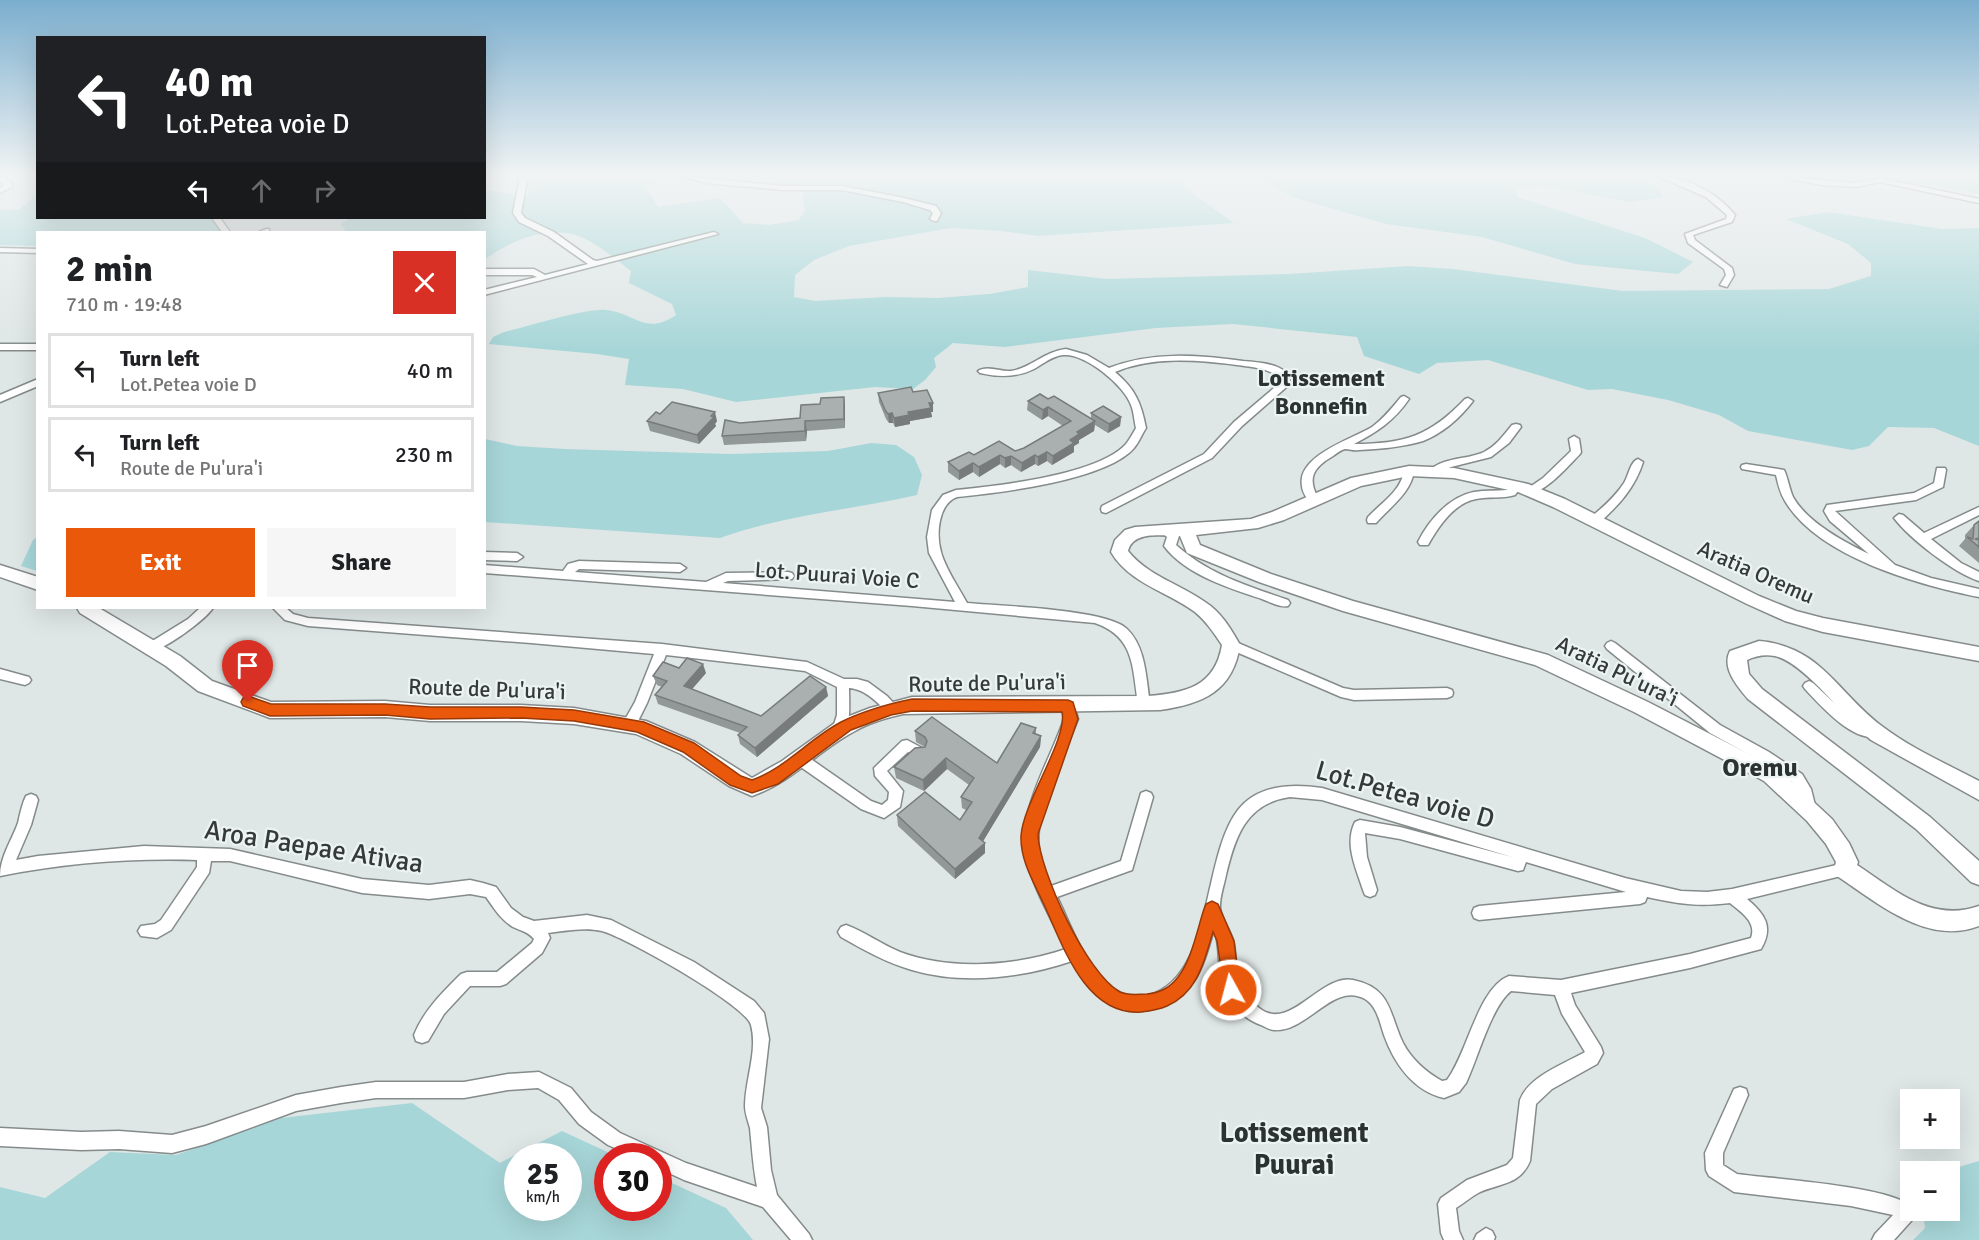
<!DOCTYPE html>
<meta charset="utf-8">
<style>
:root{--surface:#fff;--page:#f6f6f6;--text:#202124;--muted:#757577;--line:#e0e0e0;--accent:#ea580c}
body{margin:0;font-family:Signika,sans-serif;background:var(--page);color:var(--text);height:100vh;display:flex;flex-direction:column;font-size:22px;white-space:nowrap}
*{box-sizing:border-box;margin:0}
p{font-size:20px;color:var(--muted)}
.icon{flex:none;width:33px;height:33px;fill:none;stroke:currentColor;stroke-width:2;stroke-linecap:round;stroke-linejoin:round}
.map{position:relative;flex:1;overflow:hidden}
.side{position:absolute;left:36px;top:231px;width:450px;height:378px;display:flex;flex-direction:column;background:var(--surface);border-radius:0px;box-shadow:0 6px 24px #0002}
.side>*{flex:none}
.banner{position:absolute;left:36px;top:36px;width:450px;height:183px;border-radius:0px;box-shadow:0 6px 24px #0002;background:#202124;color:#fff;overflow:hidden}
.fabs{position:absolute;left:1900px;top:1089px;display:grid;gap:12px}
.fabs a{display:grid;place-items:center;width:60px;height:60px;border-radius:0px;background:var(--surface);box-shadow:0 6px 24px #0002;font-size:30px}
.speed{position:absolute;left:504px;top:1143px;display:flex;gap:12px;font-size:30px;font-weight:700;text-align:center}
.speed>*{display:grid;place-content:center;width:78px;height:78px;border-radius:50%;background:var(--surface);box-shadow:0 6px 24px #0002;line-height:1}
.speed small{font-size:15px;font-weight:400}
.speed .limit{border:9px solid #d22;background:#fff;color:#111}
.pin{position:absolute;display:grid;place-items:center;width:51px;height:51px;color:#fff;margin:-62px -26px;border-radius:50% 50% 50% 0;rotate:-45deg;box-shadow:0 0 6px #0007}
.pin .icon{rotate:45deg}
.me{position:absolute;width:66px;margin:-33px;rotate:353deg;stroke-linejoin:round;filter:drop-shadow(0 0 4px #0008)}
.turn{display:flex;align-items:center;gap:21px;height:126px;padding:0 30px;font-size:27px}
.turn .icon{width:78px;height:78px;stroke-width:2.5}
.turn b{display:block;font-size:42px;line-height:51px}
.lanes{display:flex;align-items:center;height:57px;padding:0 30px;background:#0003;justify-content:center;gap:30px;direction:ltr}
.lanes .off{opacity:.35}
.round{display:grid;place-items:center;flex:none;width:63px;height:63px;border-radius:0px;background:var(--page)}
.head{display:flex;align-items:center;justify-content:space-between;height:102px;padding:0 30px}
h1{font-size:36px;font-weight:700;line-height:45px}
.cta{display:flex;gap:12px;margin-top:auto;padding:12px 30px}
.cta a{flex:1;height:69px;border-radius:0px;background:var(--accent);color:#fff;font-size:24px;font-weight:700;line-height:69px;text-align:center}
.cta a+a{background:var(--page);color:var(--text)}
ul{padding:0;list-style:none}
li{display:flex;align-items:center;gap:18px;height:75px;margin:0 12px 9px;padding:0 18px;border:3px solid var(--line);border-radius:0px}
li div{flex:1}
li b{display:block;font-size:22px}
li em{font-style:normal}
.map>svg:first-child{display:block}
.green{fill:#a7d6d8;fill-rule:evenodd}
.lines{fill:none;stroke-linecap:round;stroke-linejoin:round}
.street-casing{stroke:#858b8b;stroke-width:3}
.secondary-casing{stroke:#858b8b;stroke-width:3}
.street{fill:#fff;fill-rule:evenodd}
.secondary{fill:#fff;fill-rule:evenodd}
.wall{fill:#929797}
.shaded-wall{fill:#777b7b}
.building{fill:#aab0b0;stroke:#777b7b;stroke-width:1.5}
.route{fill:#ea580c;stroke:#983908;stroke-width:1.5}
.labels{text-anchor:middle;dominant-baseline:central;stroke-width:4.5;stroke-linejoin:round;paint-order:stroke}
.street-label{font-size:22px;fill:#363939;stroke:#ecf3f3}
.neighbourhood-label{font-size:24px;font-weight:bold;fill:#2c3131;stroke:#ecf3f3}
.quarter-label{font-size:26px;font-weight:bold;fill:#2c3131;stroke:#ecf3f3}
.near-street-label{font-size:27px;fill:#363939;stroke:#ecf3f3}
.near-neighbourhood-label{font-size:28px;font-weight:bold;fill:#2c3131;stroke:#ecf3f3}
</style>
<div class="map">
<svg width="1979" height="1240" viewBox="0 0 1979 1240">
<rect width="100%" height="100%" fill="#dfe6e6"/>
<path class="green" d="M536,176H1176L1196,196L1234,223L1038,236L1000,231L951,228L849,246L814,260L795,275L794,297L815,301L886,297L938,298L990,294L1028,287V270L1106,279L1289,274L1408,266L1453,269L1623,291L1829,289L1871,276V263L1848,244L1786,219L1828,212L1942,229L1979,228V446L1934,428L1888,427L1869,446L1852,450L1748,431L1719,415L1668,400L1612,389L1588,390L1488,360L1437,363L1419,374L1364,356L1357,337L1233,324L1156,328L1005,347L953,343L934,358L936,367L925,380L913,389L875,387L736,402L683,389L625,385L629,359L597,354L489,344L493,337L504,332C527,327 585,308 606,310C635,313 646,336 676,315L672,304L629,283L631,271C616,259 590,238 572,234C539,228 510,242 485,259L484,232H346L341,224L350,218H484L485,190L529,196L528,187ZM722,178L802,187L805,210L799,220L769,225L743,223L720,198L658,207L646,187L662,179Z
M1258,176H1633L1656,186L1663,197L1630,202L1543,186L1517,187V197L1645,238L1693,262L1678,274L1575,264L1482,237L1386,224L1292,197Z
M1902,176H1979V194L1906,181Z
M37,194L38,218H210L222,232H38L37,246L0,245V210L20,209Z
M485,439L517,446L565,449L730,454L828,451L871,443L896,445L914,457L922,475L917,495C851,510 784,515 720,538L485,522Z
M37,537V571L21,566L33,540Z
M412,1103L500,1163L562,1131L616,1156H608V1208H658L659,1177L726,1208L753,1240H0V1187L45,1198L110,1152L176,1155L281,1118ZM518,1156H568V1208H518Z
M1979,1161V1240H1913L1925,1228L1923,1211L1950,1210V1172L1945,1171Z"/>
<g class="lines">
<defs>
<path id="street" d="M0,176H3L11,182L12,187L0,193V188L4,185L0,181Z
M520,176H528L521,213L525,218L554,232L593,260L597,261L714,232L718,234L484,295V290L537,277L532,275H484V269H534L545,275L588,264L548,236L519,222L513,213Z
M681,176L783,186H842L904,198L936,206L941,213L937,221H934L930,219L933,213L930,210L903,202L842,190H783L707,183Z
M1657,176C1685,176 1718,193 1735,215L1732,222L1693,235L1695,240L1732,268L1734,275L1727,287L1720,285L1726,275L1724,269L1688,243L1685,234L1726,219L1727,215L1706,197Z
M1777,176L1855,183L1880,178L1979,199V203L1880,182L1855,187L1822,185Z
M212,218H220L230,232H222Z
M266,229H269V232H259Z
M0,248L38,249V253L0,252Z
M0,344H38V350H0Z
M1066,349L1087,355L1109,368C1153,351 1198,355 1243,361C1256,362 1274,363 1284,371C1288,374 1289,379 1291,383L1242,426L1212,458L1106,513L1102,512L1101,509L1102,506L1204,454L1234,422L1281,382L1278,376C1266,368 1251,367 1237,365C1196,360 1154,356 1115,372C1135,389 1141,402 1146,428C1142,434 1139,442 1134,448C1107,480 999,493 957,497C938,504 936,535 941,552C945,568 959,588 967,603C999,606 1107,609 1127,629C1146,647 1146,679 1150,703L1149,707H1139L1138,703C1132,667 1135,637 1095,623L912,606L484,573V565L563,571L568,564L579,561L680,564L686,568L680,572L579,569L575,572L706,582L726,573L788,572L792,573L794,576L792,579L728,581L723,583L955,602L929,553L927,537L932,510L943,495L956,490C997,486 1098,475 1126,444C1130,439 1133,433 1136,428C1134,420 1134,412 1131,405C1124,385 1085,353 1063,355C1052,356 1043,364 1034,369C1016,378 998,377 980,373L978,371C987,365 1001,372 1011,371C1031,368 1045,351 1066,349Z
M38,379V386L0,402V395Z
M1404,396L1409,399C1394,421 1377,432 1354,444C1404,444 1430,436 1465,399L1468,398L1473,401C1460,418 1443,433 1423,441C1403,447 1380,449 1359,450C1354,451 1350,449 1345,449C1341,450 1337,453 1333,456C1312,468 1307,479 1319,500L1314,504L1310,503C1307,498 1302,492 1302,486C1296,456 1352,439 1372,427C1383,419 1392,408 1401,397Z
M1516,424L1520,425L1521,427L1509,443L1491,457L1451,467L1434,474L1429,471C1443,457 1466,460 1484,452C1496,446 1504,435 1512,425Z
M1574,436L1579,439L1581,452L1580,454C1569,465 1543,496 1527,493L1526,491L1527,489L1543,478L1571,451L1569,439Z
M1638,459L1643,462C1635,488 1618,506 1598,524H1590L1589,521L1590,518C1602,508 1615,497 1624,483C1629,475 1630,462 1638,459Z
M1746,464L1784,470C1788,478 1789,488 1793,497C1807,522 1844,542 1869,554L1830,521L1824,511L1827,505L1914,493L1934,483L1937,468H1945L1946,470L1943,487L1916,500L1835,511L1895,565L1931,578L1979,589V597C1919,585 1818,557 1785,501C1780,493 1778,484 1776,475L1742,469L1741,467L1742,465Z
M1409,468L1414,471C1411,493 1390,507 1376,523H1368L1367,520L1368,517C1381,503 1401,491 1404,471Z
M1517,483L1522,486L1515,495C1502,499 1489,496 1476,499C1454,503 1438,527 1428,545H1420L1418,542C1429,520 1449,497 1474,492C1485,490 1496,491 1507,490L1513,484Z
M1979,507V515L1931,539L1961,563L1979,572V581C1954,573 1910,539 1894,518L1899,514L1903,515L1924,533Z
M1166,527L1179,536L1176,545C1208,574 1248,586 1288,600L1290,603L1288,606C1280,608 1270,602 1262,599C1229,588 1186,575 1164,546L1167,537L1160,531Z
M484,552L517,553L523,557L517,561L484,560Z
M200,608H213C205,620 159,655 146,651L144,648L146,645L188,619Z
M273,608H286L293,614L308,618L662,644L807,662L844,679H857L868,682L887,696L899,709L898,713H888C877,702 865,689 849,688C849,704 851,720 844,735L839,736L834,735L832,731L837,715V687L805,671L666,655L647,703L634,729L629,730L624,729L622,725L635,702L654,654L531,643L308,626L285,620Z
M1231,640L1343,688L1354,690L1447,688L1452,690L1453,693L1452,696L1447,698L1354,700L1341,697L1227,648L1225,645L1227,642Z
M1611,641L1615,643L1720,725L1769,752L1802,774L1811,789L1816,809L1814,813L1809,815L1804,813L1797,790L1792,782L1759,760L1710,733L1607,649L1605,646L1607,643Z
M0,669L29,677L31,680L29,683L25,685L0,679Z
M1809,681L1813,683C1835,704 1849,718 1879,728L1881,732L1879,736C1854,744 1820,705 1805,689L1803,686L1805,683Z
M1068,701L1073,702L1078,719L1049,790L1039,826L1038,844L1041,861L1051,886L1121,861L1141,793L1146,791L1151,793L1153,797L1132,870L1057,897C1074,930 1098,1009 1149,995C1214,977 1201,858 1238,810C1258,784 1293,784 1322,788L1625,878L1681,891L1707,892L1732,889L1845,863L1850,864L1852,869L1850,874L1845,875L1747,899C1765,914 1774,927 1761,949L1690,968L1571,993L1575,1005L1601,1047L1603,1053L1597,1064L1552,1089L1536,1104L1530,1161C1520,1185 1501,1183 1480,1192C1472,1196 1464,1203 1456,1208L1459,1231L1463,1240H1444L1441,1233L1438,1204L1441,1198L1467,1180L1507,1165L1513,1158L1520,1100C1529,1076 1564,1064 1585,1052L1562,1014L1555,995L1511,991C1491,1007 1478,1058 1466,1083L1459,1092L1444,1098C1413,1091 1394,1063 1384,1035C1380,1023 1377,1006 1365,999C1333,981 1307,1033 1274,1030C1270,1030 1265,1027 1261,1025C1249,1021 1237,1011 1229,1000C1214,980 1223,951 1214,929C1209,946 1204,966 1194,981C1185,993 1175,1000 1161,1006C1120,1022 1090,997 1072,961C1022,978 963,985 912,970C887,963 864,950 841,937L838,932L841,927L846,925C865,932 881,944 900,952C951,971 1015,966 1066,949C1053,922 1033,888 1027,860C1016,811 1049,764 1064,719L1062,706L1063,702ZM1290,797L1322,800L1512,857L1400,827L1360,820L1355,822C1344,844 1356,868 1363,890L1365,895L1370,897L1375,895L1377,890L1367,857L1365,833L1400,839L1518,871L1523,870L1526,862L1626,892L1479,906L1474,908L1472,913L1474,918L1479,920L1640,904L1645,902L1647,897C1679,904 1698,907 1730,903C1741,912 1757,922 1751,938L1690,954L1561,980L1509,976C1478,988 1468,1052 1447,1080L1442,1081C1426,1072 1412,1060 1403,1043C1389,1014 1392,988 1353,980C1321,973 1290,1033 1259,1008C1230,985 1239,976 1234,944C1232,932 1219,916 1220,906C1220,896 1224,885 1226,875C1235,837 1246,803 1290,797Z
M907,740L924,749L926,753L924,757L919,758L908,752L887,771L903,791L900,807L884,818L861,809L795,763L793,759L795,755L800,754L805,755L871,801L882,805L888,800L889,792L875,776L874,768L902,741Z
M31,794L36,796L38,800L31,825L16,860L38,856L144,846L230,849L362,879L429,885L470,880L483,883L496,887L511,908L523,917L534,921L587,915L611,920L694,962L754,1001L764,1013L769,1039L761,1108L767,1127L771,1170L777,1195L809,1234L812,1240H791L763,1207L684,1180L658,1168V1156H633L608,1145L579,1124L559,1100L538,1088L508,1090L464,1098H376L341,1103L296,1111L206,1144L172,1153L119,1149L81,1150L0,1146V1128L81,1132L119,1131L172,1135L206,1126L296,1095L341,1087L376,1082H464L508,1074L539,1072L571,1088L591,1112L620,1133L686,1163L757,1187C753,1167 752,1148 750,1128C748,1121 745,1113 745,1106C745,1080 758,1051 751,1025C746,1005 625,937 602,931C584,927 565,931 548,933L550,938L542,953L506,984L500,986H470L444,1014L428,1041L422,1043L416,1041L414,1035C424,1010 443,992 461,974L467,972H497L532,943L534,939C527,931 521,931 513,927C501,920 494,908 486,897L470,894L429,899L362,893L230,861H211L209,873L171,930L157,938L141,936L138,931L141,926L155,924L161,920L197,867V860C131,858 65,863 0,876C0,857 11,842 18,823C20,814 22,804 26,796Z
M1740,1087L1746,1089L1748,1095L1723,1153V1165L1737,1174C1773,1179 1887,1186 1911,1206V1210H1914L1915,1214L1912,1220L1894,1240H1872L1875,1234L1893,1215L1851,1206L1734,1192L1709,1176L1706,1170L1705,1153L1734,1089Z
M1486,1228L1492,1231L1495,1237L1494,1240H1474L1477,1234Z"/>
<path id="secondary" d="M1409,466L1454,468L1528,484L1565,499L1759,596L1796,611L1823,618L1979,647V661L1823,632L1785,621L1747,604L1553,507L1518,492L1454,478L1409,476L1361,486L1284,520L1258,528L1196,535L1200,545L1271,574L1353,601L1548,655L1648,702L1778,769L1832,819L1849,843L1858,862L1857,865C1895,890 1931,923 1979,906V926C1927,946 1878,903 1837,876L1834,869L1836,862L1826,844L1807,821L1764,781L1634,712L1535,665L1343,611L1259,582L1187,553L1180,536C1163,536 1133,530 1128,551C1148,576 1180,584 1205,602C1221,612 1231,629 1240,645C1233,691 1203,704 1160,710L903,714C887,718 870,722 855,731C819,750 792,782 752,796L729,786L681,754L636,734L574,724L521,721H430L385,717L270,718L198,691L166,666L80,613L77,608H99L180,656L212,681L271,702L385,701L430,705H521L574,708L646,721L695,742L752,778L782,761L839,720L870,708L912,697L1148,696C1185,693 1215,687 1222,645C1214,633 1206,621 1195,612C1167,591 1130,584 1111,552L1115,540L1125,530L1135,527L1251,519L1272,512L1351,478Z
M0,565L38,577V590L0,577Z
M1759,641C1821,646 1838,694 1883,727C1912,749 1947,764 1979,781V800L1871,740C1845,719 1805,663 1775,656C1764,654 1756,656 1747,660L1749,674L1762,689L1930,817L1979,861V885L1971,882L1916,829L1748,699C1738,687 1721,668 1730,651Z"/>
</defs>
<use href="#street" class="street-casing"/>
<use href="#secondary" class="secondary-casing"/>
<use href="#street" class="street"/>
<use href="#secondary" class="secondary"/>
</g>
<path class="wall" d="M913,392L933,403V412H931L932,417L910,421V424L895,427L893,423H889L886,419L879,402L878,393Z
M844,397L845,428L807,431L806,441L724,445L722,436L800,418L820,404Z
M1048,399L1091,419V413L1121,417L1120,426L1108,433L1095,425L1094,431L1079,440V443L1074,446V452L1052,465L1047,461L1038,466L1035,464L1021,472L1011,465L1005,468L1000,464L979,477L973,472L959,480L948,472V462L974,455L1015,451L1024,448L1063,426L1048,416L1042,420L1027,410L1028,401Z
M660,414L717,421L715,424L716,426L699,444L650,431L647,421Z
M1979,521V563L1959,546L1965,539V535L1974,525Z
M679,668L706,673L692,689L761,716L826,687L828,696L757,757L740,744L738,735L740,733L658,704L655,695L662,687L657,685L653,676Z
M1036,728V734L1041,736L1040,747L983,841L985,843V853L955,879L898,826L897,815L960,820L966,810L962,808L961,797L969,785L947,769L924,791L896,778L894,767L925,747L916,742L915,731L997,763Z"/>
<path class="shaded-wall" d="M844,397L845,406V428L844,419Z
M929,403H933V412H931L932,417L910,421V424L895,427L894,418Z
M1048,407V416L1042,420L1043,410Z
M715,412L717,421L715,424L716,426L699,444L697,435Z
M892,413L893,423H889L888,414Z
M1121,417L1120,426L1108,433L1109,424Z
M805,421L807,431L806,441L805,431Z
M1095,421L1094,431L1079,440V443L1074,446V452L1052,465L1053,456L1077,432Z
M1047,452V461L1038,466V457Z
M1000,455V464L979,477V467Z
M1035,455V464L1021,472L1022,463Z
M1011,456V465L1005,468V458Z
M973,463V472L959,480V471Z
M703,664L706,673L687,695L684,686Z
M826,687L828,696L757,757L755,748Z
M1041,736L1040,747L979,848L985,843V853L955,879V869L979,838Z
M946,758L947,769L924,791L923,780Z"/>
<path class="building" d="M911,387L913,392L927,390L933,403H929L931,408L908,412L909,415L894,418L892,413L888,414L885,410L878,393Z
M1040,394L1048,399L1054,396L1095,421L1077,432L1079,434L1070,440L1074,443L1053,456L1047,452L1038,457L1035,455L1022,463L1011,456L1005,458L1000,455L979,467L973,463L959,471L948,462L969,452L974,455L999,441L1015,451L1024,448L1071,421L1048,407L1043,410L1028,401Z
M844,397V419L805,421V431L722,436L725,420L740,423L800,418L801,405L820,404L821,398Z
M672,402L715,412L711,416L714,417L697,435L647,421L656,412L660,414Z
M1103,406L1121,417L1109,424L1091,413Z
M1979,521V538L1975,539L1979,540V547L1967,537L1973,539L1974,525Z
M687,658L703,664L684,686L761,716L810,676L826,687L755,748L738,735L747,727L655,695L667,681L653,676L663,662L679,668Z
M932,717L997,763L1021,723L1036,728L1033,733L1041,736L979,838L985,843L955,869L897,815L925,792L960,820L972,802L961,797L974,778L946,758L923,780L894,767L915,748L925,747L927,741L925,737L915,731Z"/>
<linearGradient id="sky" x2="0" y2="1"><stop stop-color="#7baece"/><stop offset="0.5" stop-color="#f1f4f4"/><stop offset="1" stop-color="#f1f4f4" stop-opacity="0"/></linearGradient>
<rect width="1979" height="350" fill="url(#sky)"/>
<path class="route" d="M248,696L271,704H385L430,707H521L574,710L644,722L694,743L741,776L752,780C786,768 810,738 841,722C863,711 888,704 912,699L1068,700L1073,702L1078,719L1038,834C1039,871 1087,974 1120,992C1129,996 1138,994 1147,994C1159,993 1170,988 1178,977C1192,959 1197,930 1204,909L1206,904L1212,901L1218,904L1234,941L1240,990L1238,996L1231,999L1225,996L1217,941L1213,932C1204,962 1198,992 1167,1006C1158,1010 1150,1011 1141,1012C1087,1016 1064,949 1046,909C1036,886 1020,862 1021,836C1023,802 1068,739 1062,712L912,711L891,715L851,730L778,784L752,793L730,785L683,752L637,732L574,721L521,718L430,719L385,715L270,716L243,706L241,702L243,698Z"/>
<g class="labels">
<g class="street-label">
<text transform="translate(1756 572) rotate(24)">Aratia Oremu</text>
<text transform="translate(837 575) rotate(4)">Lot. Puurai Voie C</text>
<text transform="translate(1617 671) rotate(26)">Aratia Pu'ura'i</text>
<text transform="translate(987 683) rotate(-1)">Route de Pu'ura'i</text>
<text transform="translate(487 689) rotate(2)">Route de Pu'ura'i</text>
</g>
<g class="neighbourhood-label">
<text x="1321" y="378">Lotissement<tspan x="1321" dy="28">Bonnefin</tspan></text>
</g>
<g class="quarter-label">
<text x="1760" y="768">Oremu</text>
</g>
<g class="near-street-label">
<text transform="translate(1405 795) rotate(16)">Lot.Petea voie D</text>
<text transform="translate(314 847) rotate(9)">Aroa Paepae Ativaa</text>
</g>
<g class="near-neighbourhood-label">
<text x="1294" y="1133">Lotissement<tspan x="1294" dy="32">Puurai</tspan></text>
</g>
</g>
</svg>
<div class="fabs">
<a>+</a>
<a>−</a>
</div>
<div class="speed"><div>25<small>km/h</small></div><div class="limit">30</div></div>
<div class="pin" style="left:248px;top:702px;background:#d93025"><svg class="icon" aria-label="arrive" viewBox="0 0 24 24"><path d="M6 21V4h12l-3 4 3 4H6"/></svg></div>
<svg class="me" style="left:1231px;top:990px" viewBox="-20 -20 40 40"><circle r="17" fill="#ea580c" stroke="#fff" stroke-width="3"/><path d="M0-11L8 9 0 5-8 9z" fill="#fff"/></svg>
<div class="banner">
<div class="turn"><svg class="icon" aria-label="left" viewBox="0 0 24 24"><path d="M17 20v-9H6M10 6l-5 5 5 5"/></svg><div><b>40 m</b>Lot.Petea voie D</div></div>
<div class="lanes"><svg class="icon" aria-label="left" viewBox="0 0 24 24"><path d="M17 20v-9H6M10 6l-5 5 5 5"/></svg><svg class="icon off" aria-label="ahead" viewBox="0 0 24 24"><path d="M12 20V5M6 11l6-6 6 6"/></svg><svg class="icon off" aria-label="right" viewBox="0 0 24 24"><path d="M7 20v-9h11M14 6l5 5-5 5"/></svg></div>
</div>
<section class="side">
<div class="head"><div><h1>2 min</h1><p>710 m · 19:48</p></div><a class="round" style="background:#d93025;color:#fff"><svg class="icon" aria-label="close" viewBox="0 0 24 24"><path d="M6 6l12 12M18 6L6 18"/></svg></a></div>
<ul>
<li><svg class="icon" aria-label="left" viewBox="0 0 24 24"><path d="M17 20v-9H6M10 6l-5 5 5 5"/></svg><div><b>Turn left</b><p>Lot.Petea voie D</p></div><em>40 m</em></li>
<li><svg class="icon" aria-label="left" viewBox="0 0 24 24"><path d="M17 20v-9H6M10 6l-5 5 5 5"/></svg><div><b>Turn left</b><p>Route de Pu'ura'i</p></div><em>230 m</em></li>
</ul>
<div class="cta"><a>Exit</a><a>Share</a></div>
</section>
</div>
